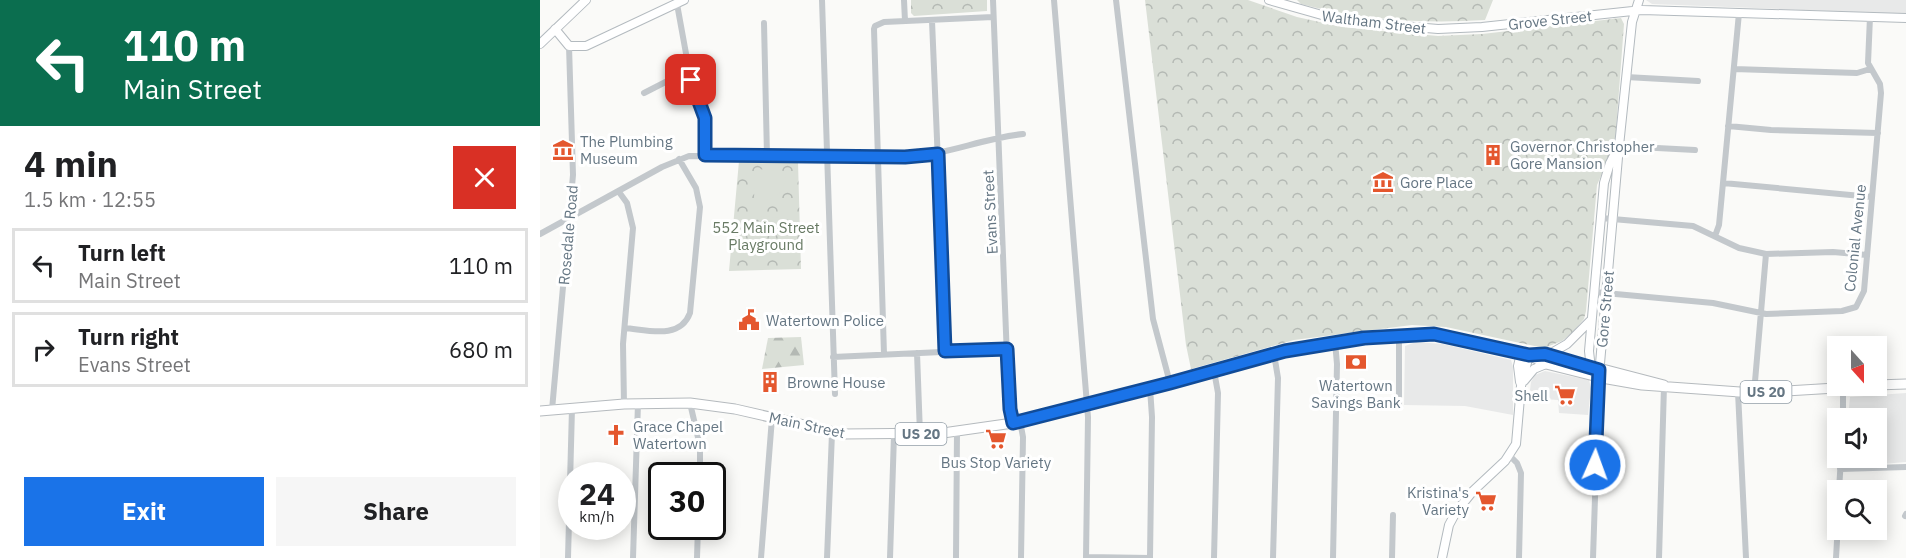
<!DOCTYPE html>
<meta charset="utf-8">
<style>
:root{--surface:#fff;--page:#f6f6f6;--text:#202124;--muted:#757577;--line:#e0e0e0;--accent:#1a73e8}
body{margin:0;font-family:"IBM Plex Sans",sans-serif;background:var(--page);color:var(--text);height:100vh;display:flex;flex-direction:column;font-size:22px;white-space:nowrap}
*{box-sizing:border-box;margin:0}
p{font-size:20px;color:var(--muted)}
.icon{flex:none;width:33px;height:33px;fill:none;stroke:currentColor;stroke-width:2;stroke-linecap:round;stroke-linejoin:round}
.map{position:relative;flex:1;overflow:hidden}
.panel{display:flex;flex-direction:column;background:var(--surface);width:540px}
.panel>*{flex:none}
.hud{background:#0b6e4f;color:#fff;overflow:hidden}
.needle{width:39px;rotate:159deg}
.controls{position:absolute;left:1287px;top:336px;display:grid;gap:12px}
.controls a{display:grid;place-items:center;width:60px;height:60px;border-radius:0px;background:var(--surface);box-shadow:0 3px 15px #0003;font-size:30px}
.speed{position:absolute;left:18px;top:462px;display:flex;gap:12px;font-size:30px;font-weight:700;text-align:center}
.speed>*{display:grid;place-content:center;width:78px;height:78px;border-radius:50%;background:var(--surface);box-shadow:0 3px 15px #0003;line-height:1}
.speed small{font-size:15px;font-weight:400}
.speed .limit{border:3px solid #111;border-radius:9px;background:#fff;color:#111}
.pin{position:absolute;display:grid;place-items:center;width:51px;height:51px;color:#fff;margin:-26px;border-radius:12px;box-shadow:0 3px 9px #0006}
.me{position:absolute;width:66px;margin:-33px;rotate:2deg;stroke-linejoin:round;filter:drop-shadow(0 0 4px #0008)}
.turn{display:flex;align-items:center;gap:21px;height:126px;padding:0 24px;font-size:27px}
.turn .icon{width:78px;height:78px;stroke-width:2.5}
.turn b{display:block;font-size:42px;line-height:51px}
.round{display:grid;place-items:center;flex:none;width:63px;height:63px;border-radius:0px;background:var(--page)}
.summary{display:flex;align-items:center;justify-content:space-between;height:102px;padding:0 24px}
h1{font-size:36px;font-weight:800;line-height:45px}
.cta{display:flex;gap:12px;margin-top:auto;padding:12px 24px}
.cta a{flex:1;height:69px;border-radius:0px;background:var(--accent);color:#fff;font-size:24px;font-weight:800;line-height:69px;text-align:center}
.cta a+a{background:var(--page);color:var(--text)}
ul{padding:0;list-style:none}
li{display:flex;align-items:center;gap:18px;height:75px;margin:0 12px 9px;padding:0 12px;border:3px solid var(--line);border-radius:0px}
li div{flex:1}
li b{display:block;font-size:22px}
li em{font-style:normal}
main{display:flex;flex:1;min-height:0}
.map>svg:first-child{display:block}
.built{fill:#e8e9e9}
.forest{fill:url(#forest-firs)}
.park{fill:url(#park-crowns)}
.garden{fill:#dadfd7}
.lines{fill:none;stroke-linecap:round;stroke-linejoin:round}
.secondary-casing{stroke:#b3babf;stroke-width:10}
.primary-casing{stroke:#b5babe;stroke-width:11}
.street{stroke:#c3c8cc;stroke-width:6}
.secondary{stroke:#fff;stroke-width:8}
.primary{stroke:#fff;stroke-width:9}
.route-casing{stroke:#114b97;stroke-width:15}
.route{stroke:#1a73e8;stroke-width:10}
.labels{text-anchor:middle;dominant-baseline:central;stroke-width:6;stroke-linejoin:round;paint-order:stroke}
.shield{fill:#fff;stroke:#939fa8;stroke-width:1.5}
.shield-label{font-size:14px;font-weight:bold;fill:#657683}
.street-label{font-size:15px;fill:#657683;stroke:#fff}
.poi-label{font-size:15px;fill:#657683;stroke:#fff;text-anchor:start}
.park-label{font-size:15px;fill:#687a64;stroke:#fff}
</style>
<main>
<section class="panel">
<div class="hud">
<div class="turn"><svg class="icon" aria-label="left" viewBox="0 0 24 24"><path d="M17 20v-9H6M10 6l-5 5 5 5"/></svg><div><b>110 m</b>Main Street</div></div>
</div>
<div class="summary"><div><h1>4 min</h1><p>1.5 km · 12:55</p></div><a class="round" style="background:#d93025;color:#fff"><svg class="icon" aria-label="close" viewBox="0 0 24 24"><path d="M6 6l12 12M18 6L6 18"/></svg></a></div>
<ul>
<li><svg class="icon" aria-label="left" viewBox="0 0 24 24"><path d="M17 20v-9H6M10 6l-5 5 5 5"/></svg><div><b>Turn left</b><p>Main Street</p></div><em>110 m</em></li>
<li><svg class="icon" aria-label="right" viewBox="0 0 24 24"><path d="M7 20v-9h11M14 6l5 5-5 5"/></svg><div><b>Turn right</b><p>Evans Street</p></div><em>680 m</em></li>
</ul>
<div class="cta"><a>Exit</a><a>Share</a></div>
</section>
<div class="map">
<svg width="1366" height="558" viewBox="0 0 1366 558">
<defs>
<pattern id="forest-firs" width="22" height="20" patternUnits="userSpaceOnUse" patternTransform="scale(1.5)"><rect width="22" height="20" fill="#dadfd7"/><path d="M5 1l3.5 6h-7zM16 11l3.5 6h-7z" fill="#b4b9b4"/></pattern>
<pattern id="park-crowns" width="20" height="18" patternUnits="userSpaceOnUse" patternTransform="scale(1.5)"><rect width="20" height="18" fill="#dadfd7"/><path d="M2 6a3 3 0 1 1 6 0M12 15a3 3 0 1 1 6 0" fill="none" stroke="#b4b9b4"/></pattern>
</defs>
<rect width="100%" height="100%" fill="#fafaf8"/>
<path class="built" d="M1106,0H1366V14L1112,4Z
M876,342L903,344L971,360L973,367V415L925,406L864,405L865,346Z
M1005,371L1049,380L1051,388L1048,415L1019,413L1018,400L989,398L991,382L995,375Z
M1366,393V462L1306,467L1307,458H1336V418H1308L1310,397Z"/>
<path class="forest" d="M261,337L264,365L222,369L228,338Z"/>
<path class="park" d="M371,0H447V11L374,16L371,13Z
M605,0H708L757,17L802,27L898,36L942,34L1081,18L1084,24L1075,144L1057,185L1046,311L1044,319L1033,332L1022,341L1004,348L906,327L872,325L754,340L651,369L646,345Z
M757,0H953L945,20C884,24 821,20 761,4Z
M199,161L258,162L261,269L189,271Z"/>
<path class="garden" d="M215,169L246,171C246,194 236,201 214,200Z
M219,216L240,218L239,235L217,233Z"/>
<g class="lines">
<defs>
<path id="secondary" d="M729,0L803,21L898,29L942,27L1102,10L1366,18
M15,29L29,46H46L144,0
M0,44L46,0
M1008,355L1027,344L1050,321
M1051,369L1049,351L1064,183L1070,163L1079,146
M1059,375L1079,146L1092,22L1099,0
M984,381L994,369L1006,364
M980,382L978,366L981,353
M902,558L909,525L916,512L933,491L965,461L976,444L981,386L989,355"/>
<path id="primary" d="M989,355L1006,364L1062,378L1102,385L1214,393L1329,386
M1336,385L1366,384
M0,411L84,404L150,403L195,409L303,434L403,433L473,423L644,380L750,349L824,338L894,334L989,355L1005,354L1124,385"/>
</defs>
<use href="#secondary" class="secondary-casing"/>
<use href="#primary" class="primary-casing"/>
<path class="street" d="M282,0L295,394
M364,0L365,21
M453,0L469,409L473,423
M514,0L548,417L546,558
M576,0L613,319L630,383
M137,4L149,70L165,118V155
M392,21L406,351
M224,23L227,156
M1194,69L1317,73L1330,69
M1086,77L1158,81
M104,93L149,70
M1188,126L1231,130L1338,133
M1079,146L1155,150
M1183,183L1332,197
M79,192L87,203L93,228L83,344L84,404
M1061,218L1153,226L1199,248L1226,254L1293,252L1327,255
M0,234L122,167L149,156L370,157C409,154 444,138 483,134
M1175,236L1179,225L1199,13
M1054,292L1173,303L1226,314L1302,311L1316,307L1324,291L1341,93L1340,84L1328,63L1330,17
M85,328C108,330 140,340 150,313L160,207L156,188L139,159
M377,353L380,434
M344,354L334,29L335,26L344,22L453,17
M293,357L467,349
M674,371L678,393L674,558
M1198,392L1206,558
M1214,393L1226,254
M150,403L160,446V476
M859,403V335
M12,410L33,175L29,46
M1303,418V387
M480,421L483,437L481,558
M970,456L977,463L981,473L979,558
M1300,469L1366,467
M1299,490L1301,458
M1365,516L1366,514
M546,557L610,558
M28,558L32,408
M93,558L98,403
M157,558L158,526
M221,558L232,418
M287,558L292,433
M350,558L354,435
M416,558L417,432
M610,558L612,417L610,388
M733,558L738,378L734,354
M793,558L797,364L795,342
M852,558L853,515
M1053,558L1059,377
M1119,558L1124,386
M1296,558L1298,524"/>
<use href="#secondary" class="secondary"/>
<use href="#primary" class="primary"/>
</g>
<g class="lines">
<defs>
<path id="route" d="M151,80L165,118V155L365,157L398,154L405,351L467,349L470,409L473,423L630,383L745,351L824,338L894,334L989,355L1005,354L1059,370L1055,465"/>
</defs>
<use href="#route" class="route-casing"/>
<use href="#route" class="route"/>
</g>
<defs>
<symbol id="museum-bare" viewBox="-9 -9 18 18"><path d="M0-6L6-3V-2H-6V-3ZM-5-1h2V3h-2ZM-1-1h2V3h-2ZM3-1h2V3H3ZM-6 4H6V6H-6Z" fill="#e4572e" stroke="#fff" stroke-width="2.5" paint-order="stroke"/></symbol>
<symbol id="building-bare" viewBox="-9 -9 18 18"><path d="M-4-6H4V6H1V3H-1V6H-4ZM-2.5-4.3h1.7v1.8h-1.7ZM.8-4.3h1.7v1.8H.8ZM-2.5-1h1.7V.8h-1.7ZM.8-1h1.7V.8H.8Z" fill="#e4572e" stroke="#fff" stroke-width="2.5" paint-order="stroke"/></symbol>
<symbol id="civic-bare" viewBox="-9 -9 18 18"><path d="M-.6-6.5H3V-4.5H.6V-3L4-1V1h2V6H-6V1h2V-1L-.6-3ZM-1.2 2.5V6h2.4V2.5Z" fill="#e4572e" stroke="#fff" stroke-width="2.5" paint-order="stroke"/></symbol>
<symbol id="bank-bare" viewBox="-9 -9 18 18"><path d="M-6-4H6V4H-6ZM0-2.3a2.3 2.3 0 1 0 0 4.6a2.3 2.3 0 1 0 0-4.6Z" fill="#e4572e" stroke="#fff" stroke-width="2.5" paint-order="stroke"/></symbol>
<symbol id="supermarket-bare" viewBox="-9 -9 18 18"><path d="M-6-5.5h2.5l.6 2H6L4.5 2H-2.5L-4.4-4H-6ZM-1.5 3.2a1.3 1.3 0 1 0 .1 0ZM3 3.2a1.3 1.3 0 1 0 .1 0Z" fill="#e4572e" stroke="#fff" stroke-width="2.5" paint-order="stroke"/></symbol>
<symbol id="church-bare" viewBox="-9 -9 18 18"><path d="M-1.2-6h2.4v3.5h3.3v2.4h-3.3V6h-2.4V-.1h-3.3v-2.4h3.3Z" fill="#e4572e" stroke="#fff" stroke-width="2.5" paint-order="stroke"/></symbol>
</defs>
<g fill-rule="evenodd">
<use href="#museum-bare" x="8" y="135" width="30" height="30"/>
<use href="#building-bare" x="938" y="140" width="30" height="30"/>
<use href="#museum-bare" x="828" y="167" width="30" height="30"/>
<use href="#civic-bare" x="194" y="305" width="30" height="30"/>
<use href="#bank-bare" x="801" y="347" width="30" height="30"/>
<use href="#building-bare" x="215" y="367" width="30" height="30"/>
<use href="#supermarket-bare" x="1010" y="380" width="30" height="30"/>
<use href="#church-bare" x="61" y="420" width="30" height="30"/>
<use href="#supermarket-bare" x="441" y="424" width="30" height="30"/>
<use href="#supermarket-bare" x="931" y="486" width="30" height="30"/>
</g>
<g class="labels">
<g class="shield">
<rect x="1200.5" y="381" width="51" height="22" rx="4.5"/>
<rect x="355.5" y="423" width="51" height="22" rx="4.5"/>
</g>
<g class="shield-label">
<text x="1226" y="392">US 20</text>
<text x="381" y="434">US 20</text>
</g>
<g class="street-label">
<text transform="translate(1010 20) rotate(-6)">Grove Street</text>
<text transform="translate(834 22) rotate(7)">Waltham Street</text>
<text transform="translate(450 212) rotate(-93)">Evans Street</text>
<text transform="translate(28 235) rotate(-85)">Rosedale Road</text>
<text transform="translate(1315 238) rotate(-84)">Colonial Avenue</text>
<text transform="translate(1065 309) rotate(-85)">Gore Street</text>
<text transform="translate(267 425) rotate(12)">Main Street</text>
</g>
<g class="poi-label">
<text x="40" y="141">The Plumbing<tspan x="40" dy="17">Museum</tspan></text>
<text x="970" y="146">Governor Christopher<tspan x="970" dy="17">Gore Mansion</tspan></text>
<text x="860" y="182">Gore Place</text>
<text x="226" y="320">Watertown Police</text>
<text x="247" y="382">Browne House</text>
<text x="816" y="385" text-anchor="middle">Watertown<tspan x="816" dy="17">Savings Bank</tspan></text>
<text x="1008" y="395" text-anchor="end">Shell</text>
<text x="93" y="426">Grace Chapel<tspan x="93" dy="17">Watertown</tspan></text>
<text x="456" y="462" text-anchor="middle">Bus Stop Variety</text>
<text x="929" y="492" text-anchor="end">Kristina's<tspan x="929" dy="17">Variety</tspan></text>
</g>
<g class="park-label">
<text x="226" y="227">552 Main Street<tspan x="226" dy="17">Playground</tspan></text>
</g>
</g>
</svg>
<div class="controls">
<a><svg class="needle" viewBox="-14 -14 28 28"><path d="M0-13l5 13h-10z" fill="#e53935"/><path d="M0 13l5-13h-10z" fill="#757577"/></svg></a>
<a><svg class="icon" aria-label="sound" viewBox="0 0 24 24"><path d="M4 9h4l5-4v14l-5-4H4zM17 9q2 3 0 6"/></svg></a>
<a><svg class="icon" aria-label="search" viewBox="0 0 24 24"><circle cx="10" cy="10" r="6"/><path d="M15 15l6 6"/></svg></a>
</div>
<div class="speed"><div>24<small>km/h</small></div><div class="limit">30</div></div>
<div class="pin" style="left:151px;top:80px;background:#d93025"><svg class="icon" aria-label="arrive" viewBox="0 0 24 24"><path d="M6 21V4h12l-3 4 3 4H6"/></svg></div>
<svg class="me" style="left:1055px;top:465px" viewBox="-20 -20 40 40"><circle r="17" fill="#1a73e8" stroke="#fff" stroke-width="3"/><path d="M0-11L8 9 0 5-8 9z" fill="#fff"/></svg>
</div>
</main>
